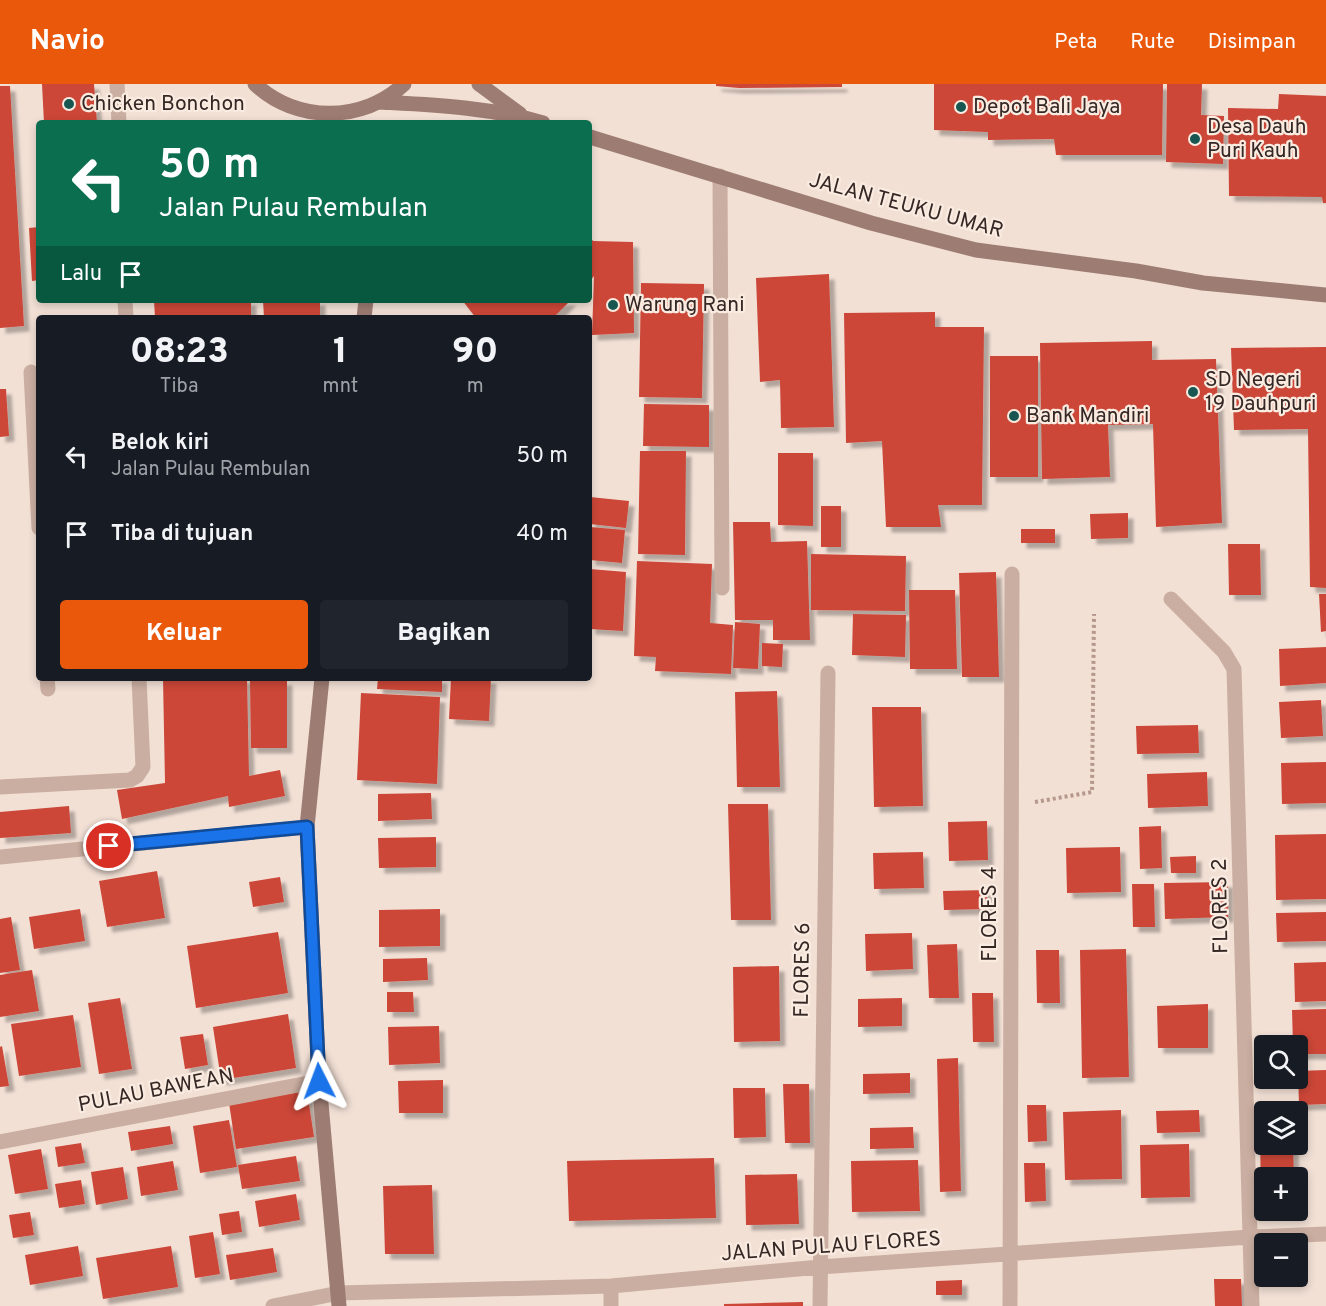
<!DOCTYPE html>
<html lang="id">
<meta charset="utf-8">
<style>
:root{--surface:#171b24;--page:#20242c;--text:#f1f3f6;--muted:#9ea1a6;--accent:#ea580c}
body{margin:0;font-family:Overpass,sans-serif;background:var(--page);color:var(--text);height:100vh;display:flex;flex-direction:column;font-size:22px;white-space:nowrap}
*{box-sizing:border-box;margin:0}
p{font-size:20px;color:var(--muted)}
.icon{flex:none;width:33px;height:33px;fill:none;stroke:currentColor;stroke-width:2;stroke-linecap:round;stroke-linejoin:round}
.map{position:relative;flex:1;overflow:hidden}
.panel{position:absolute;left:36px;top:231px;width:556px;height:366px;display:flex;flex-direction:column;background:var(--surface);border-radius:6px;box-shadow:0 3px 9px #0003}
.panel>*{flex:none}
.top-card{position:absolute;left:36px;top:36px;width:556px;height:183px;border-radius:6px;box-shadow:0 3px 9px #0003;background:#0b6e4f;color:#fff;overflow:hidden}
.fabs{position:absolute;left:1254px;top:951px;display:grid;gap:12px}
.fabs a{display:grid;place-items:center;width:54px;height:54px;border-radius:6px;background:var(--surface);box-shadow:0 3px 9px #0003;font-size:30px}
.pin{position:absolute;display:grid;place-items:center;width:51px;height:51px;color:#fff;margin:-26px;border:3px solid #fff;border-radius:50%;box-shadow:0 2px 6px #0007}
.me{position:absolute;width:66px;margin:-33px;rotate:357deg;stroke-linejoin:round;filter:drop-shadow(0 0 4px #0008)}
.turn{display:flex;align-items:center;gap:21px;height:126px;padding:0 24px;font-size:27px}
.turn .icon{width:78px;height:78px;stroke-width:2.5}
.turn b{display:block;font-size:42px;line-height:51px}
.then{display:flex;align-items:center;height:57px;padding:0 24px;background:#0003;gap:12px;font-size:22px}
.eta{display:flex;justify-content:space-evenly;align-items:center;height:102px;text-align:center}
.eta b{font-size:36px;font-weight:800;line-height:42px}
.button{display:flex;gap:12px;margin-top:auto;padding:12px 24px}
.button a{flex:1;height:69px;border-radius:6px;background:var(--accent);color:#fff;font-size:24px;font-weight:800;line-height:69px;text-align:center}
.button a+a{background:var(--page);color:var(--text)}
ul{padding:0;list-style:none}
li{display:flex;align-items:center;gap:18px;height:78px;padding:0 24px}
li div{flex:1}
li b{display:block;font-size:22px}
li em{font-style:normal}
header{display:flex;align-items:center;gap:36px;box-sizing:border-box;height:84px;padding:0 30px;background:var(--accent);color:#fff}
header strong{font-size:28px}
nav{display:flex;gap:33px;margin-inline-start:auto;font-size:21px}
.map>svg:first-child{display:block}
.building{fill:#cc4639;filter:url(#shadow)}
.lines{fill:none;stroke-linecap:round;stroke-linejoin:round}
.path{stroke:#b5978b;stroke-width:4;stroke-dasharray:3 3;stroke-linecap:butt}
.lane{stroke:#caaea1;stroke-width:15}
.street{stroke:#caaea1;stroke-width:15}
.secondary{stroke:#9d7c73;stroke-width:15}
.route-casing{stroke:#114b97;stroke-width:15}
.route{stroke:#1a73e8;stroke-width:10}
.poi-dot{fill:#185751;stroke:#faebe1;stroke-width:2}
.labels{text-anchor:middle;dominant-baseline:central;stroke-width:4.5;stroke-linejoin:round;paint-order:stroke}
.poi-label{font-size:21px;fill:#342724;stroke:#faebe1;text-anchor:start}
.street-label{font-size:21px;fill:#342724;stroke:#faebe1}
</style>
<header>
<strong>Navio</strong>
<nav><a>Peta</a><a>Rute</a><a>Disimpan</a></nav>
</header>
<div class="map">
<svg width="1326" height="1222" viewBox="0 0 1326 1222">
<defs>
<filter id="shadow"><feDropShadow dx="5.5" dy="5.5" stdDeviation="1.5" flood-color="#0004"/></filter>
</defs>
<rect width="100%" height="100%" fill="#f2e0d5"/>
<path class="building" d="M42,0H94L97,39H44Z
M716,0H842V3L739,4L716,2Z
M934,0H1163L1162,71H1056L1054,55L988,56V48L934,46Z
M1167,0H1202L1201,31L1224,32L1223,80L1166,78Z
M0,2H10L24,242L0,244Z
M1279,10L1326,12V119H1323L1322,113L1229,112L1228,24L1278,25Z
M39,143V196L32,197L29,144Z
M590,153L593,157L633,158L634,249L592,251L594,192L590,197Z
M829,190L834,343L781,344L780,296L760,298L756,194Z
M641,199L704,200L702,314L639,313Z
M154,216H251V234H155Z
M263,216H320V234H264Z
M462,216H571L553,234H476Z
M935,228V243H984L982,421H938L941,443H886L882,357L846,359L844,229Z
M1152,257V276L1216,275L1222,439L1156,443L1153,340L1108,341L1110,393L1042,395L1040,259Z
M1326,263V504L1310,503L1308,345L1234,346L1231,264Z
M990,272H1038V393H990Z
M0,305H6L9,352L0,353Z
M644,320L709,321V363L643,362Z
M640,367H686L685,471L638,470Z
M778,369H813V442L778,441Z
M590,413L629,417L626,444L590,440Z
M821,422H841V463H821Z
M1128,429V454L1091,455L1090,430Z
M733,438H770L771,458L807,457L810,556H773V536H735Z
M590,443L625,446L622,479L590,476Z
M1021,445H1055V459H1021Z
M1228,460H1260L1261,511H1229Z
M811,470L906,472L905,527L811,526Z
M637,477L712,480L710,539L733,541L731,590L655,587L656,573L634,572Z
M590,485L626,488L623,547L590,545Z
M996,488L999,593H962L959,489Z
M909,506H955L957,585H910Z
M1319,510H1326V547L1321,548Z
M853,530L906,531L905,573L852,571Z
M735,538L760,540L758,585L733,584Z
M762,559L783,560L782,583L762,582Z
M1326,563V599L1280,602L1279,565Z
M163,594H247L249,692L280,686L285,712L229,723L228,712L122,735L117,706L165,699Z
M378,594H442V608L377,605Z
M451,594H491L489,637L449,635Z
M250,596H287V664H251Z
M777,607L780,703H737L735,608Z
M361,609L440,613L437,700L357,696Z
M1321,616L1323,652L1281,654L1279,618Z
M872,623H921L923,722L874,723Z
M1198,641L1199,669L1137,670L1136,642Z
M1326,678V719L1282,720L1281,679Z
M1207,688L1208,722L1148,724L1147,690Z
M431,709L432,735L378,737V710Z
M728,720H768L771,836H731Z
M69,722L71,749L0,754V728Z
M987,737L988,776L949,777L948,738Z
M1161,742L1162,784L1140,785L1139,743Z
M1326,750V815L1276,816L1275,751Z
M436,753V783L379,784L378,754Z
M1120,763L1121,808L1067,809L1066,764Z
M923,768L924,804L874,805L873,769Z
M1196,772V789H1171L1170,773Z
M157,787L165,834L107,843L99,797Z
M280,793L284,818L253,823L249,798Z
M1228,798V833L1165,835L1164,799Z
M1132,800H1154L1155,843H1133Z
M987,806V825L944,826L943,807Z
M80,825L85,857L34,865L29,833Z
M440,825V862L379,863V826Z
M1326,828V857L1277,858L1276,829Z
M11,833L20,886L0,889V835Z
M278,848L288,909L196,924L187,862Z
M912,849L913,885L866,887L865,850Z
M957,860L959,914H929L927,861Z
M1126,865L1129,993L1082,994L1080,866Z
M1036,866H1059L1060,919H1037Z
M427,874L428,896L383,898V875Z
M1326,878V917L1295,918L1294,879Z
M779,882L780,957L734,958L733,883Z
M32,886L39,927L0,933V891Z
M387,908H413L414,928H387Z
M972,909H993L994,958H973Z
M120,914L132,985L99,990L88,919Z
M902,914V942L858,943V915Z
M1208,920V964H1158L1157,922Z
M1326,925V970H1298V962H1293L1292,926Z
M288,930L296,984L221,996L213,943Z
M73,931L81,983L19,992L11,940Z
M439,942L440,979L389,981L388,943Z
M203,950L208,981L185,985L180,953Z
M2,962L9,1002L0,1003V963Z
M958,974L961,1107L940,1108L937,975Z
M1326,986V1020L1299,1021L1298,987Z
M910,989V1009L863,1010V990Z
M443,996V1029H399L398,997Z
M783,1000H809L810,1059H785Z
M733,1004H765L766,1053L734,1054Z
M307,1007L314,1053L236,1065L229,1019Z
M1027,1021H1046L1047,1057L1028,1058Z
M1121,1026L1122,1095L1065,1096L1063,1028Z
M1199,1026L1200,1048L1157,1049L1156,1027Z
M229,1036L237,1083L200,1089L193,1042Z
M170,1042L173,1060L131,1067L128,1048Z
M913,1043L914,1064L870,1065V1044Z
M1260,1051H1264V1060H1293L1294,1094H1264V1113H1261Z
M81,1059L85,1079L58,1083L55,1063Z
M1189,1060L1190,1113L1141,1114L1140,1061Z
M41,1065L48,1105L15,1110L8,1071Z
M296,1072L300,1097L242,1105L238,1081Z
M714,1074L716,1134L569,1137L567,1077Z
M918,1076L920,1127L852,1128L851,1077Z
M173,1077L178,1106L141,1112L137,1083Z
M1024,1079H1045L1046,1117L1025,1118Z
M123,1083L128,1115L96,1121L91,1088Z
M797,1090L799,1140L746,1141L745,1091Z
M81,1096L85,1120L59,1124L55,1100Z
M432,1101L434,1170H385L383,1102Z
M296,1110L300,1136L259,1143L255,1117Z
M239,1127L242,1148L222,1151L219,1130Z
M30,1128L34,1151L13,1154L9,1131Z
M213,1148L220,1190L195,1194L189,1152Z
M78,1162L83,1192L30,1201L25,1171Z
M171,1162L178,1203L103,1215L96,1174Z
M273,1164L277,1188L230,1196L226,1171Z
M1214,1195H1241L1242,1222H1215Z
M962,1196V1211H936V1197Z
M803,1218V1222H724V1220Z"/>
<g class="lines">
<path class="path" d="M1035,718L1092,708L1094,530"/>
<path class="lane" d="M720,92L722,504
M31,288L39,444
M47,594L48,605"/>
<path class="street" d="M117,0L119,39
M125,216L126,234
M1171,515L1224,568L1234,585L1252,1222
M0,703L130,696L137,692L143,683L139,594
M0,773L307,743
M0,1058L319,997
M273,1222L339,1209L611,1202L820,1183L1250,1153L1326,1150
M611,1222V1202
M820,1222L828,589
M1010,1222L1012,490"/>
<path class="secondary" d="M255,0C296,39 363,39 404,0
M479,0L520,30
M379,18C434,21 489,23 543,39
M590,53L871,139L976,166L1136,187L1203,199L1326,211
M364,234L366,216
M322,594L307,743L319,997L339,1222"/>
</g>
<g class="lines">
<defs>
<path id="route" d="M109,762L307,743L319,997"/>
</defs>
<use href="#route" class="route-casing"/>
<use href="#route" class="route"/>
</g>
<g class="poi-dot">
<circle cx="69" cy="20" r="6"/>
<circle cx="961" cy="23" r="6"/>
<circle cx="1195" cy="55" r="6"/>
<circle cx="613" cy="221" r="6"/>
<circle cx="1193" cy="308" r="6"/>
<circle cx="1014" cy="332" r="6"/>
</g>
<g class="labels">
<g class="poi-label">
<text x="81" y="20">Chicken Bonchon</text>
<text x="973" y="23">Depot Bali Jaya</text>
<text x="1207" y="43">Desa Dauh<tspan x="1207" dy="24">Puri Kauh</tspan></text>
<text x="625" y="221">Warung Rani</text>
<text x="1205" y="296">SD Negeri<tspan x="1205" dy="24">19 Dauhpuri</tspan></text>
<text x="1026" y="332">Bank Mandiri</text>
</g>
<g class="street-label">
<text transform="translate(906 122) rotate(15)">JALAN TEUKU UMAR</text>
<text transform="translate(1221 822) rotate(-91)">FLORES 2</text>
<text transform="translate(990 830) rotate(-90)">FLORES 4</text>
<text transform="translate(803 886) rotate(-89)">FLORES 6</text>
<text transform="translate(156 1007) rotate(-11)">PULAU BAWEAN</text>
<text transform="translate(831 1163) rotate(-4)">JALAN PULAU FLORES</text>
</g>
</g>
</svg>
<div class="fabs">
<a><svg class="icon" aria-label="search" viewBox="0 0 24 24"><circle cx="10" cy="10" r="6"/><path d="M15 15l6 6"/></svg></a>
<a><svg class="icon" aria-label="layers" viewBox="0 0 24 24"><path d="M12 4l9 5-9 5-9-5zM3 14l9 5 9-5"/></svg></a>
<a>+</a>
<a>−</a>
</div>
<div class="pin" style="left:109px;top:762px;background:#d93025"><svg class="icon" aria-label="arrive" viewBox="0 0 24 24"><path d="M6 21V4h12l-3 4 3 4H6"/></svg></div>
<svg class="me" style="left:319px;top:997px" viewBox="-20 -20 40 40"><path d="M0-17L14 15 0 8-14 15z" fill="#1a73e8" stroke="#fff" stroke-width="4"/></svg>
<div class="top-card">
<div class="turn"><svg class="icon" aria-label="left" viewBox="0 0 24 24"><path d="M17 20v-9H6M10 6l-5 5 5 5"/></svg><div><b>50 m</b>Jalan Pulau Rembulan</div></div>
<div class="then">Lalu<svg class="icon" aria-label="arrive" viewBox="0 0 24 24"><path d="M6 21V4h12l-3 4 3 4H6"/></svg></div>
</div>
<section class="panel">
<div class="eta">
<div><b>08:23</b><p>Tiba</p></div>
<div><b>1</b><p>mnt</p></div>
<div><b>90</b><p>m</p></div>
</div>
<ul>
<li><svg class="icon" aria-label="left" viewBox="0 0 24 24"><path d="M17 20v-9H6M10 6l-5 5 5 5"/></svg><div><b>Belok kiri</b><p>Jalan Pulau Rembulan</p></div><em>50 m</em></li>
<li><svg class="icon" aria-label="arrive" viewBox="0 0 24 24"><path d="M6 21V4h12l-3 4 3 4H6"/></svg><div><b>Tiba di tujuan</b></div><em>40 m</em></li>
</ul>
<div class="button"><a>Keluar</a><a>Bagikan</a></div>
</section>
</div>
